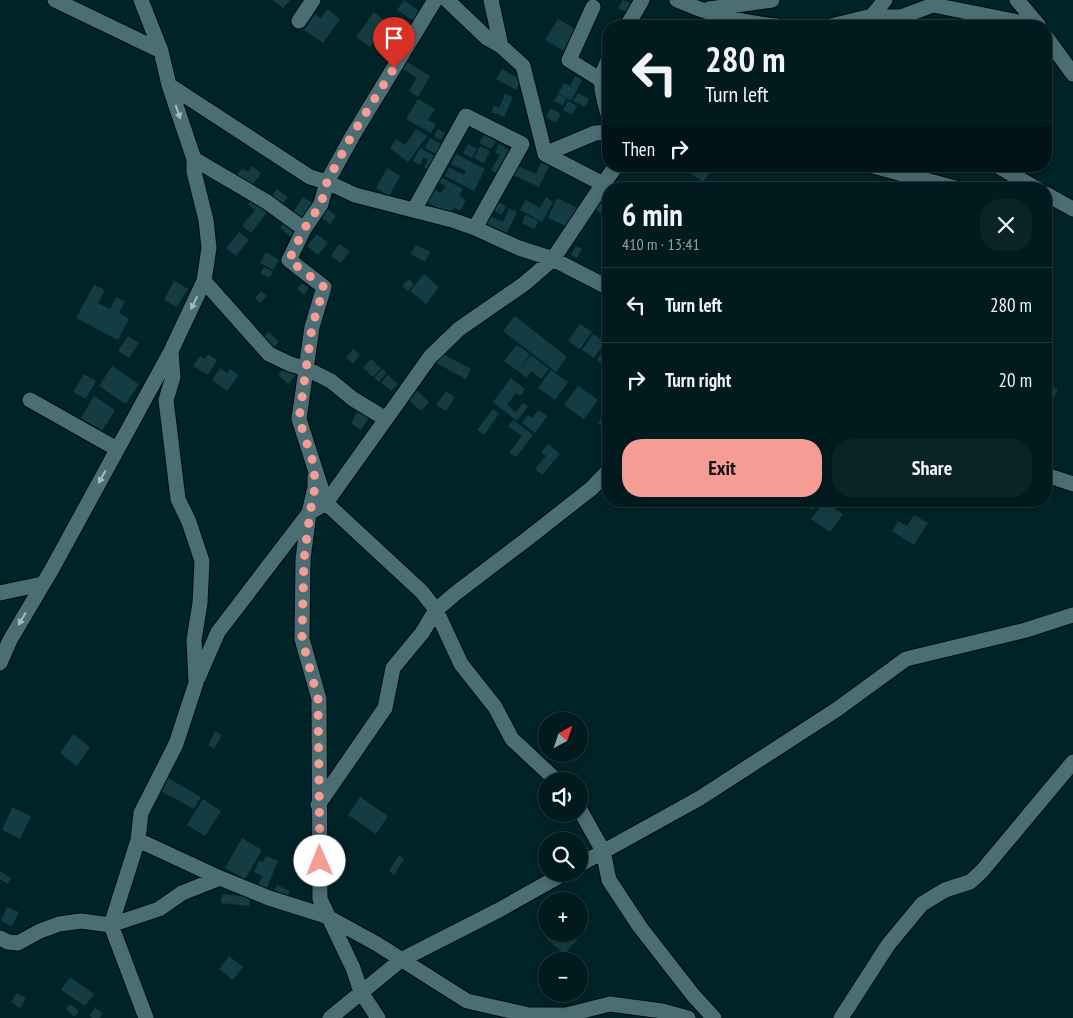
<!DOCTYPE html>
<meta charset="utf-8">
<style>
:root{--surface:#001a1e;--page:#0a2327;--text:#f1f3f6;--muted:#95a1a4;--line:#22383c;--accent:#f59c95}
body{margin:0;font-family:"PT Sans Narrow",sans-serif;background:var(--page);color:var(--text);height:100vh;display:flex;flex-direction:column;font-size:19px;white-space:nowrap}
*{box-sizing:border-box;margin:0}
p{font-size:16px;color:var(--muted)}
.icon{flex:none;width:28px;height:28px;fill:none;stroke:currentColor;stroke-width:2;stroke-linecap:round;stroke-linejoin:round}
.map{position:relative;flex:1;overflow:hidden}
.panel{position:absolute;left:602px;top:182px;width:450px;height:325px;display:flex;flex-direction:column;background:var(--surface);border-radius:20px;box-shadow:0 2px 8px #0003,0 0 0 1px var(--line)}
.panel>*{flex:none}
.banner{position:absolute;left:602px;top:20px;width:450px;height:152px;border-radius:20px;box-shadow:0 2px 8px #0003,0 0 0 1px var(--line);background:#001a1e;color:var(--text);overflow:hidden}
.needle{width:32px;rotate:40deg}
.fabs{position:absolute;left:538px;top:712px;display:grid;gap:10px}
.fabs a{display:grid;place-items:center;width:50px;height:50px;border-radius:50%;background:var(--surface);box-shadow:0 2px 8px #0003,0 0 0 1px var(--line);font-size:25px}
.pin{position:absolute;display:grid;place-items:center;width:42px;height:42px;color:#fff;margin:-51px -21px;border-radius:50% 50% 50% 0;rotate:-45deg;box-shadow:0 0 5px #0007}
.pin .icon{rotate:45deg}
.me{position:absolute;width:55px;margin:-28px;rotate:359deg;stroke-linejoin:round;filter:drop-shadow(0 0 4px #0008)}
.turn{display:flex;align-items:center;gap:18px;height:105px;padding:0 20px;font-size:22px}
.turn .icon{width:65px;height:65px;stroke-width:2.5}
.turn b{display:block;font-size:35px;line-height:42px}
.then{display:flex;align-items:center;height:48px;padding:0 20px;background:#0003;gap:10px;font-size:19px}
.round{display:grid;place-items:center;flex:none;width:52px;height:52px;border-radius:20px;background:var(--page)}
.overview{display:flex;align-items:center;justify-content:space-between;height:85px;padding:0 20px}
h1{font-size:30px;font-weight:800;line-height:38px}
.cta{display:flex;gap:10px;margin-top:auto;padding:10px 20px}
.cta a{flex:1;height:58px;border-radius:20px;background:var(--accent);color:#111;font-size:20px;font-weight:800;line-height:58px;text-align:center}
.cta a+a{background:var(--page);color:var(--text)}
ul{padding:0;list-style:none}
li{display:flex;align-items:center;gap:15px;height:75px;padding:0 20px;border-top:1px solid var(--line)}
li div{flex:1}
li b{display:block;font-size:19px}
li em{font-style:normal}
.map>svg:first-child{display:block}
.building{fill:#143d43}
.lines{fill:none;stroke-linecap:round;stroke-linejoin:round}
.street-casing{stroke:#000b0f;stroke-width:17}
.street{stroke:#4a6e74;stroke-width:15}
.oneway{fill:#a2bbbf}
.route{stroke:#f59c95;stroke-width:9;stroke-dasharray:0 16.2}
</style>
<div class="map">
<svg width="1073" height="1018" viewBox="0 0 1073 1018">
<rect width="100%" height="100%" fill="#002328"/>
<path class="building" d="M273,0H290L283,8Z
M404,0L420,12L414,21L397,10Z
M623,0L632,4L628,13L618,8Z
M327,9L340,19L323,43L304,30L315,14L321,18Z
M374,12L388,23L370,47L356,37Z
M558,19L578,31L566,52L545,40Z
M398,26L407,34L399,44L389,36Z
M404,60L430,76L418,97L409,91L417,78L400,67Z
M502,69L521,80L516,90L496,79Z
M575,76L582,80L571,101L558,93L564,83L570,86Z
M578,93L589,99L585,107L573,101Z
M505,94L513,97L504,117L492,112L494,105L499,108Z
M558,94L566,99L563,106L554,101Z
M418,99L435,109L428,120L436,124L431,133L406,119Z
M568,101L577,106L572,115L563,110Z
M550,108L561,114L556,123L546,117Z
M416,129L427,136L408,162L390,148L396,139L405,145Z
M438,129L445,133L441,140L434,136Z
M484,135L496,141L491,149L479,143Z
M430,138L441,144L436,154L425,148Z
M468,144L477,149L472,158L463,153Z
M499,144L513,152L500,175L491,170L500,155L495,152Z
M480,146L490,151L484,163L474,158Z
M420,148L435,156L428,170L424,167L428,160L424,157L420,165L413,161Z
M456,154L485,169L474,191L445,176L449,167L464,175L466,171L451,164Z
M541,163L549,166L539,187L511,174L516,165L536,174Z
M252,166L261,173L251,187L236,177L242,168L248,172Z
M691,166H706L712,170L703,182L688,171Z
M387,168L400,176L389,196L376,188Z
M441,177L463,189L459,196L466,200L460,211L454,207L450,215L427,202L434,189L441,193L445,186L438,182Z
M277,189L288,197L282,205L271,197Z
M303,197L315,205L305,221L293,212Z
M546,197L553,202L542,222L520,210L526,200L540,208Z
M253,198L268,211L251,233L242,226L255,210L248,204Z
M557,198L579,209L570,228L548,218Z
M597,200L609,207V218L593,208Z
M496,201L506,206L502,215L492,210Z
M324,206L336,216L330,224L318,215Z
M509,208L517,212L506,235L485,225L490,216L503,222Z
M525,215L538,221L534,229L522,223Z
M285,221L297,230L291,237L280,228Z
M239,232L249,240L236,256L226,248Z
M317,234L328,243L318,255L307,246Z
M339,244L350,251L341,263L331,256Z
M416,245L430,252L425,262L411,254Z
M576,246L582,249L577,258L571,255Z
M266,252L279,260L273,270L260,263Z
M607,256L609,257V271L601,266Z
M264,267L273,272L269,278L260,273Z
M424,274L439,287L426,304L410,291Z
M408,279L414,284L408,291L402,286Z
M174,281L188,289L177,307L164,300Z
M302,283L309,288L304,295L297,289Z
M94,285L105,290L98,303L110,309L116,297L125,301L119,313L129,319L118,340L76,318Z
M261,291L267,296L260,303L255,298Z
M515,316L567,357L556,372L503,331Z
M580,324L592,332L580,349L568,341Z
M269,332L279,342L271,350L261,339Z
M593,334L605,342L594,358L582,350Z
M128,336L139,343L129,358L118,351Z
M609,343V368L597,360Z
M517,345L530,354L518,371L504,361Z
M353,349L360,355L353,363L346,358Z
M439,352L471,369L466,379L434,362Z
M208,354L217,360L208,375L193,366L200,356L205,359Z
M531,355L549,369L541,379L531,371L526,378L518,371Z
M371,359L381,368L373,377L363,368Z
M112,366L139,384L126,404L99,386Z
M286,366L296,375L288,384L278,375Z
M220,368L227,373L230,369L239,375L227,391L212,380Z
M382,369L387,373L379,382L374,378Z
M551,370L568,382L555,400L538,388Z
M84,374L96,381L86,399L73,392Z
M388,375L398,384L391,391L381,383Z
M511,378L525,389L520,396L516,393L507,405L516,412L523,403L528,406L517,421L493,402Z
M1046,382L1058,390L1049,404L1046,402Z
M578,386L598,400L584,419L564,405Z
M414,388L429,402L421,411L406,398Z
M446,391L455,397L446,411L436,405Z
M94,396L115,410L102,431L81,418Z
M359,409L370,416L361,430L351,423Z
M493,409L499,414L484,435L477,430Z
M538,410L547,416L535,433L522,423L528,415L532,418Z
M609,410V432L598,423Z
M513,420L533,435L516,457L509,453L522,436L508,426Z
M548,444L560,454L542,475L535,469L546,456L541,452Z
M794,501H817L812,510Z
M824,501L843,514L830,532L811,519Z
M914,515L928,523L914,545L892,531L898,521L907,526Z
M215,731L222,735L214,749L208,745Z
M73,734L90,747L77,766L60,753Z
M168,778L201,797L194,809L161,791Z
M360,797L388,816L376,834L348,815Z
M203,799L221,811L205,836L187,825Z
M12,807L31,816L20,839L2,830Z
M242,838L262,850L245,879L225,868Z
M399,855L404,859L394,875L389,871Z
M266,856L278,861L265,892L256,889L262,876L254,872L259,860L263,862Z
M0,871L11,878L8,884L0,879Z
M277,885L290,891L288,896L274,890Z
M222,894L250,897L249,906L221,903Z
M7,907L19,912L12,926L1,921Z
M549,934H570L577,940L564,954L546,938Z
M229,956L243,967L233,980L219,969Z
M70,977L94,994L85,1006L61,990Z
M17,993L26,998L20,1008L11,1002Z
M70,1004L79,1011L75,1017L66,1010Z
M95,1008L103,1013L100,1018H92L89,1016Z"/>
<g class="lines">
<defs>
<path id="street" d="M55,0L161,51
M435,0L353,135L327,182L321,204L304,229L289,260L324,287L312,327L299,419L326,503L422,592L436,610L461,664L495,707L512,739L557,781
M447,0L487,38L501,46L523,66L545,154L603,184
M491,0L501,46
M677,0C708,14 743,23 777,26
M1017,0L1039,26
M593,7L569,60L609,85
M709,9L772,0
M299,21L313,0
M867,22L885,0
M627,26L642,0
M831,26L872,16L901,17L933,5L1038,26
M1046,37L1073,74
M609,59C596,82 603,94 609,118
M169,85L310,177L327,182L355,195L452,220L475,228L519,248L553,259L609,288
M545,154L595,133L609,132
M194,159L267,202L304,229
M873,166L959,189
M998,166L1037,189
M1046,194L1073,209
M414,210L466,116L522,144L475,228
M204,281L269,354L290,364L307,369L331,381L353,399L386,419L430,357L459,329L524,284L553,259L603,184L616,166
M30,400L117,449
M1046,475L1073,484
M315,476V487L309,513L303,559L302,639L319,699L320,899L353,968L361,992L378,1018
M0,593L42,584
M0,663L10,640L52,569L171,351L204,281L209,248L206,220L194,172V159L169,85L161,51L141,0
M198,678L218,632L309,513L326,503L386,419
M318,805L385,708L393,668L422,633L436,610L456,593L527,539L592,488L609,470
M579,808L603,851L609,880L640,927L693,995L714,1018
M138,840L220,878
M579,865L700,798L836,710L906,659L1026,630L1073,615
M0,938L8,942L18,943L40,931L59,924L81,921L111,925L159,909L182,893L220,878L269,898L326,916L377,944L467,1001L529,1015H566L610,1004L662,1011L688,1018
M146,1018L111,925L138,840L141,813L176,744L196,683L194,640L200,603L202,561L189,522L178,499L166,400L173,377L171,351
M330,1018L401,960L499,910L563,874
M841,1018L888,945L922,904L945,890L970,882L982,871L1073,762"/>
</defs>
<use href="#street" class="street-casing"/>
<use href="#street" class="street"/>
</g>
<defs><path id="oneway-solid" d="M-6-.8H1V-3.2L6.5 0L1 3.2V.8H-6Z" transform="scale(1.25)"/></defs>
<g class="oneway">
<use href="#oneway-solid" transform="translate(178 112) rotate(71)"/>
<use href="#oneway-solid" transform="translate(194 303) rotate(116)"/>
<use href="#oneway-solid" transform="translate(102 477) rotate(119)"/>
<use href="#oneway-solid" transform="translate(22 619) rotate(120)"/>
</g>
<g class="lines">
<path class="route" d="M320,861L318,699L302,639L304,559L310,513L315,487L314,465L299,419L312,327L324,287L289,260L304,229L321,204L327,182L352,135L394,68"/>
</g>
</svg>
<div class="fabs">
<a><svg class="needle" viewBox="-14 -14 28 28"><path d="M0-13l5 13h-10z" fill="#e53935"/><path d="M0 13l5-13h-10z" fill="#95a1a4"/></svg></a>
<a><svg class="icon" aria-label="sound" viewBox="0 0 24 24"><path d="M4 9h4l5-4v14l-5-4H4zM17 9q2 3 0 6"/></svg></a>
<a><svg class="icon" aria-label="search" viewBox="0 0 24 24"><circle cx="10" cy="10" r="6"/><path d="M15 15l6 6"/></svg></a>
<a>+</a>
<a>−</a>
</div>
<div class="pin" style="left:394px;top:68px;background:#d93025"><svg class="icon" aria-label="arrive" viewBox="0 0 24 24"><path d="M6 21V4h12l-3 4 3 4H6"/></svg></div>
<svg class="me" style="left:320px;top:861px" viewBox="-20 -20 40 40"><circle r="19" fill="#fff"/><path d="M0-13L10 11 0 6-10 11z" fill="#f59c95"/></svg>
<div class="banner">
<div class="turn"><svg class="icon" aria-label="left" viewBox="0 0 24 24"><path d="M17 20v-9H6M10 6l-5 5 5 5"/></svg><div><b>280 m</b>Turn left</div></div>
<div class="then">Then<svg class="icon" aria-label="right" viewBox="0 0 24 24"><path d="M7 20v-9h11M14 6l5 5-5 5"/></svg></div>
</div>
<section class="panel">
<div class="overview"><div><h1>6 min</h1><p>410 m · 13:41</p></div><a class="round"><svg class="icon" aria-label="close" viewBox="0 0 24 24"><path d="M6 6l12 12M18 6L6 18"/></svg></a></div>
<ul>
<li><svg class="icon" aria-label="left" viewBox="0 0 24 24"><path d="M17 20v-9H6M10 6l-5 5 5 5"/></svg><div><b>Turn left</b></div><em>280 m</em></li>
<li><svg class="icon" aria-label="right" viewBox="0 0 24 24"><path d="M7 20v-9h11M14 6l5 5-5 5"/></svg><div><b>Turn right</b></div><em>20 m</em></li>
</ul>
<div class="cta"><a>Exit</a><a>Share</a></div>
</section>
</div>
